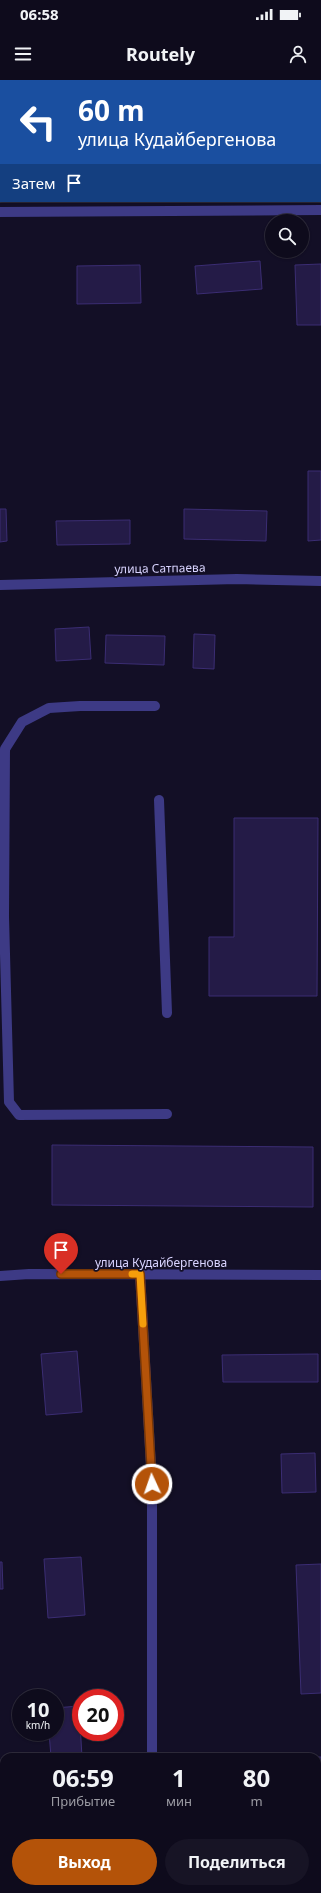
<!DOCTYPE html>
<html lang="ru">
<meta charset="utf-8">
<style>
:root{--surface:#0e0b1c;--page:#171425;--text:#f1f3f6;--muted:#9b9ba3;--line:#2e2b3b;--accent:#b45309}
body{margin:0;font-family:"Noto Sans",sans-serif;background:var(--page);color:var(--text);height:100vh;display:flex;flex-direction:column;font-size:15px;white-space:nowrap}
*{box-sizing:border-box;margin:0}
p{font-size:13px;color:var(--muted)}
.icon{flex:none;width:22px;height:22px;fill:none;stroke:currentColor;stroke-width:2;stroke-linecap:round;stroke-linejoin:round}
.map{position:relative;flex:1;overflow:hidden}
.sheet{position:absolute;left:0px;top:1673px;width:321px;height:140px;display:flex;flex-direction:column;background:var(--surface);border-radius:12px 12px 0 0;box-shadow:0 1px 3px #0004,0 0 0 1px var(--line)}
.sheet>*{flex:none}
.banner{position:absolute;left:0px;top:0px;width:321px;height:122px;box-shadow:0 1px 3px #0004,0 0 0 1px var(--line);background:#1a4fa0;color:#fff;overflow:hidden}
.controls{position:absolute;left:265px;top:134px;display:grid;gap:8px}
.controls a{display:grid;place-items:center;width:44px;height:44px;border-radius:50%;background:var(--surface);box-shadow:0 1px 3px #0004,0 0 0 1px var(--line);font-size:20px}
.speed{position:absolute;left:12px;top:1609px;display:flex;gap:8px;font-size:20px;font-weight:700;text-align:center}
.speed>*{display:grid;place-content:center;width:52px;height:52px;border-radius:50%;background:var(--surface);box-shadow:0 1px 3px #0004,0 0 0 1px var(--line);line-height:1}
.speed small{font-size:10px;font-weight:400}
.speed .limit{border:6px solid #d22;background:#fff;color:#111}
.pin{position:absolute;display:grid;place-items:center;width:34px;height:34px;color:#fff;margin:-41px -17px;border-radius:50% 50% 50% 0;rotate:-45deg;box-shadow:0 0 4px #0007}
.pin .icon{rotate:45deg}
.me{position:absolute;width:44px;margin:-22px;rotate:357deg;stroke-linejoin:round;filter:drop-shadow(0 0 3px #0008)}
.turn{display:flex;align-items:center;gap:14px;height:84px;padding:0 12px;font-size:18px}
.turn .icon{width:52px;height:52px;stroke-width:2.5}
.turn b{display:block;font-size:28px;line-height:34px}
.then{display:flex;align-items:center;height:38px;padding:0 12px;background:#0003;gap:8px;font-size:15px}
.eta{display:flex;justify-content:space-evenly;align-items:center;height:68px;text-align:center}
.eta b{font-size:24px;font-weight:700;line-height:28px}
.button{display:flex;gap:8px;margin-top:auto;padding:8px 12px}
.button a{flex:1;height:46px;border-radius:24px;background:var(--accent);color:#fff;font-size:16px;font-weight:700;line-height:46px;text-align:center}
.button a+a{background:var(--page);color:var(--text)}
.status{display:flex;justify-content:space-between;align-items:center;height:28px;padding:0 20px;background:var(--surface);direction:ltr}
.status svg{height:11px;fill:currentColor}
header{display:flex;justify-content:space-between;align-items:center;height:52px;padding:0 12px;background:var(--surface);font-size:18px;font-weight:700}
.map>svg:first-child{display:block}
.building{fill:#241b47;stroke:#3b2d73}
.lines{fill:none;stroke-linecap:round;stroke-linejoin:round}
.service{stroke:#3d3a85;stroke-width:10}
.minor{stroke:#3d3a85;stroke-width:10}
.route-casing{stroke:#753606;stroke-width:10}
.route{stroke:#b45309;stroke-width:7}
.slow{stroke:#f59e0b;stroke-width:7}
.labels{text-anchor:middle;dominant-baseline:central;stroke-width:3.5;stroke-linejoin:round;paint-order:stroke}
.street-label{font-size:12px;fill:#d9d4ff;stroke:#130f26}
</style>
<div class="status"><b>06:58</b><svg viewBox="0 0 49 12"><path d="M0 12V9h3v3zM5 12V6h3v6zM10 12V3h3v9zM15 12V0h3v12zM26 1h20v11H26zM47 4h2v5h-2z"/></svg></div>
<header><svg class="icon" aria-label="menu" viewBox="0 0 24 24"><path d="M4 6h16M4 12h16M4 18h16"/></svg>Routely<svg class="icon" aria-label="person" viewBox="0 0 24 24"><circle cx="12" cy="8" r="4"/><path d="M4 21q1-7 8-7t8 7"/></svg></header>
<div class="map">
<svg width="321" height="1813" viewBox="0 0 321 1813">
<rect width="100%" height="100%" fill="#130f26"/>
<path class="building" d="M320,21H321V81H320Z
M0,61H1V87H0Z
M260,181L262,209L197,214L195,186Z
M321,184V245H297L295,185Z
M140,185L141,223L77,224V186Z
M308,391H321V460L308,461Z
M0,429H6L7,461L0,462Z
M184,429L267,431L266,461L184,459Z
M130,440V464L57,465L56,441Z
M89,547L91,579L56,581L55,549Z
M194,554L215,555L214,589L193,588Z
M106,555L165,556L164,585L105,583Z
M234,738H318L317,916H209V857H234Z
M52,1065L313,1067V1127L52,1125Z
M77,1271L82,1332L46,1335L41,1274Z
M318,1274V1302H223L222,1275Z
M315,1373L316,1412L282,1413L281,1374Z
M81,1477L85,1535L48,1538L44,1479Z
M0,1482H2L3,1509H0Z
M321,1484V1613L301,1614L296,1485Z
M79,1626L82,1677H51L49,1652H55V1628Z
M317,1677H321V1800H317Z
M52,1809H104L105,1813H52Z"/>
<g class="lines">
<path class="service" d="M155,626H80L49,628L22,642L5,669L4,837L9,1022L19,1035L167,1034
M159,720L167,933
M140,1194L152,1404V1677
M150,1813V1809"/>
<path class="minor" d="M0,132L321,130
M0,505L237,499L321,501
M0,1196L29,1194L321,1195"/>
</g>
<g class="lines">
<defs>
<path id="route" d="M61,1194H140L152,1404"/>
</defs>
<use href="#route" class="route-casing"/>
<use href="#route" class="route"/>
<path class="slow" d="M132,1194H140L143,1244"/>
</g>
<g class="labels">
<g class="street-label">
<text transform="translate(160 488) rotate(-1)">улица Сатпаева</text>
<text x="161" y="1182">улица Кудайбергенова</text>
</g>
</g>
</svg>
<div class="controls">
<a><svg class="icon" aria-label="search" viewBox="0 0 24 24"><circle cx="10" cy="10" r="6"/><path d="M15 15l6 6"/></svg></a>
</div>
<div class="speed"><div>10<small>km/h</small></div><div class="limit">20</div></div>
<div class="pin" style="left:61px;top:1194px;background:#d93025"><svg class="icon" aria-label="arrive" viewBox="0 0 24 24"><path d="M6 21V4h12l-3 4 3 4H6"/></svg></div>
<svg class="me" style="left:152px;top:1404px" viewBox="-20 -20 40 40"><circle r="17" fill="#b45309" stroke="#fff" stroke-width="3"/><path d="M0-11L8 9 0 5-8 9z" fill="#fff"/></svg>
<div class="banner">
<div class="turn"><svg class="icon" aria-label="left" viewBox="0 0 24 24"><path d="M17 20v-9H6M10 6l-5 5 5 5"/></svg><div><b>60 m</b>улица Кудайбергенова</div></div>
<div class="then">Затем<svg class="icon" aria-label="arrive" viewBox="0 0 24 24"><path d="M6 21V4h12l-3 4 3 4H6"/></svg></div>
</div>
<section class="sheet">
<div class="eta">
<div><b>06:59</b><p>Прибытие</p></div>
<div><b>1</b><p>мин</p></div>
<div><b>80</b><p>m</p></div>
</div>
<div class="button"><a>Выход</a><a>Поделиться</a></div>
</section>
</div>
